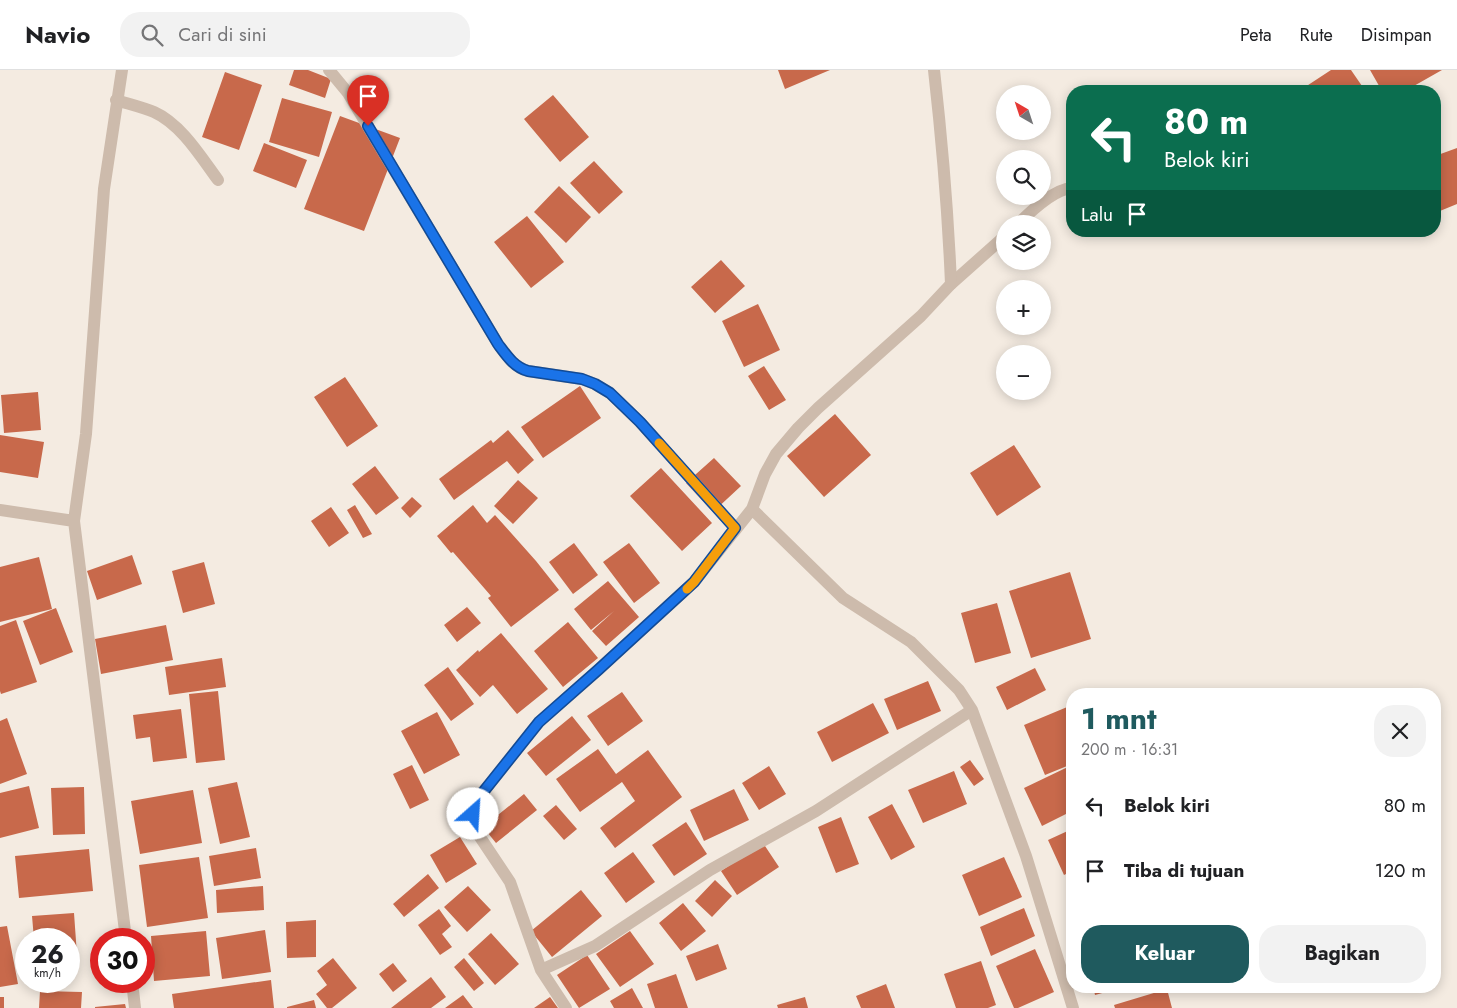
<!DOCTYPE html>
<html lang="id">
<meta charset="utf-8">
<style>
:root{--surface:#fff;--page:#f2f2f2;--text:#202124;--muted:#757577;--line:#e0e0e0;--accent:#1f5a5e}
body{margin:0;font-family:Jost,sans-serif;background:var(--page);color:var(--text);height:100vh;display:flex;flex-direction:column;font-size:19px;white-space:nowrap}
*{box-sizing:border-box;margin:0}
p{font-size:16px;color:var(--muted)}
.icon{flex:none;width:28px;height:28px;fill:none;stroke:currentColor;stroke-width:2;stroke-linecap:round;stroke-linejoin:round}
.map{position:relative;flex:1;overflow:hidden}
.drawer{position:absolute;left:1066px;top:618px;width:375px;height:305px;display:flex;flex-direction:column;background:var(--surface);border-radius:20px;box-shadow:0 2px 12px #0003}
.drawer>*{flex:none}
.banner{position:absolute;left:1066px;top:15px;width:375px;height:152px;border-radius:20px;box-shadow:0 2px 12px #0003;background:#0b6e4f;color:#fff;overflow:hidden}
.needle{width:32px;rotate:321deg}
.fabs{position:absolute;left:996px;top:15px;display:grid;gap:10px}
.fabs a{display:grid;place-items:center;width:55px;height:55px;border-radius:50%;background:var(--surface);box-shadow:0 2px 12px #0003;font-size:25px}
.speed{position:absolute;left:15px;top:858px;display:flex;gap:10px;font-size:25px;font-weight:700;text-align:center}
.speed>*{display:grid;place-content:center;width:65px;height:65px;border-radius:50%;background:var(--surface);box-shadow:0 2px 12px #0003;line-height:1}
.speed small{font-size:12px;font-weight:400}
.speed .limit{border:8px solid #d22;background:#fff;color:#111}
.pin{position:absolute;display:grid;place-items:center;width:42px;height:42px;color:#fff;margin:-51px -21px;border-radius:50% 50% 50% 0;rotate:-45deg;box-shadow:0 0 5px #0007}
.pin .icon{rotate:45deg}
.me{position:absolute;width:55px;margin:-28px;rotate:26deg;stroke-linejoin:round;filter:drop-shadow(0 0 4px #0008)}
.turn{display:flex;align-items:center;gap:18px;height:105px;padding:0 15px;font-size:22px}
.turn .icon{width:65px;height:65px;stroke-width:2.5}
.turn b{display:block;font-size:35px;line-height:42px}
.then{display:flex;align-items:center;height:48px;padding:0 15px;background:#0003;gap:10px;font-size:19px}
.round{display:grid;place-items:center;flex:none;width:52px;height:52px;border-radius:20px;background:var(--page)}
.overview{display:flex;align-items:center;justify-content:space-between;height:85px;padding:0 15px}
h1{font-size:30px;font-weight:700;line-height:38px;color:var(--accent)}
.primary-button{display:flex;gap:10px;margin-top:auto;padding:10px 15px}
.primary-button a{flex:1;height:58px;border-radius:20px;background:var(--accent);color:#fff;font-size:20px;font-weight:700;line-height:58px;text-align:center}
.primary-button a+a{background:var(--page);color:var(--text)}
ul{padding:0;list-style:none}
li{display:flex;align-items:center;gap:15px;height:65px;padding:0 15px}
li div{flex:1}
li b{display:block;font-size:19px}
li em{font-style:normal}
header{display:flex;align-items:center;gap:30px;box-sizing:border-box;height:70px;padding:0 25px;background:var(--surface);border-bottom:1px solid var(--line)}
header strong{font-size:24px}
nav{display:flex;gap:28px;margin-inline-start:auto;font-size:18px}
.search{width:350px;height:45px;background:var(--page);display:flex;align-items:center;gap:12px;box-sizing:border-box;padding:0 18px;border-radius:20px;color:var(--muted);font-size:19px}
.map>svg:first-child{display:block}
.building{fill:#c8694b}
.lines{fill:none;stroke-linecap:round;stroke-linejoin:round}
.lane{stroke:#cdbbac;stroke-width:12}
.street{stroke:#cdbbac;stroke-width:12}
.route-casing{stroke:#114b97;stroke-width:12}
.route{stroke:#1a73e8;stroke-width:9}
.slow{stroke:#f59e0b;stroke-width:9}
</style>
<header>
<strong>Navio</strong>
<div class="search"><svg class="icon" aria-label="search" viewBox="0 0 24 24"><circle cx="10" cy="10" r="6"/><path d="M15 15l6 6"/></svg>Cari di sini</div>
<nav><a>Peta</a><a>Rute</a><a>Disimpan</a></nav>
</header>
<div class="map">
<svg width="1457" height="938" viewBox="0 0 1457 938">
<rect width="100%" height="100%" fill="#f4ebe1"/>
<path class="building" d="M294,0H308L331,9L325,28L289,15Z
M778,0H830L785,19Z
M1331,0H1351L1362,16L1353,21H1299Z
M1370,0H1442L1405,21H1382Z
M225,2L262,15L239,80L202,67Z
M553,25L589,67L560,92L524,49Z
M282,28L332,42L319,87L269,72Z
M340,46L400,68L364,161L304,139Z
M264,73L307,90L296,118L253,101Z
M1457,78V134L1435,143V86Z
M594,91L623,122L599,144L570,113Z
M559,116L591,147L566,173L534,142Z
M527,146L564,192L531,218L494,172Z
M721,190L745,216L715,243L691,217Z
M758,234L780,280L744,297L722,251Z
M764,296L786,330L769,340L748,306Z
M345,307L378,356L347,377L314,327Z
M580,316L601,348L543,388L521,357Z
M38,322L41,360L4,363L1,325Z
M835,344L871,385L824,427L787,386Z
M508,360L534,390L518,404L507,391L454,430L439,409L491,370L493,373Z
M0,365L44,372L38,408L0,402Z
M1014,375L1041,417L997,446L970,403Z
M714,388L741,416L713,442L686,413Z
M375,396L399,428L376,445L352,414Z
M661,398L712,453L682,481L630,426Z
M518,410L538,428L513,454L494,436Z
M412,427L422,436L410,448L401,438Z
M355,435L372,464L363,468L347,440Z
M473,435L487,453L495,445L536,491L559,520L511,557L488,528L491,526L453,482L451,483L437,466Z
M331,437L349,463L329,477L311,451Z
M574,473L598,505L573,524L549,492Z
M629,473L660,513L634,533L603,492Z
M132,485L142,514L97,530L87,501Z
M39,487L52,539L0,552V497Z
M204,492L215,534L183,543L172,501Z
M1070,502L1091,569L1031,588L1009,521Z
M608,511L639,547L606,576L592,561L614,541L591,560L574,539Z
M997,533L1011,583L975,593L961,543Z
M467,537L481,553L457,572L444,555Z
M56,538L73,582L40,595L23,551Z
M16,550L37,612L1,624L0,621V556Z
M568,552L598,588L563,617L534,581Z
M166,555L173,590L101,604L95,569Z
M501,563L548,619L517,644L493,615L480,627L456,600L478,580L479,582Z
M222,588L226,617L169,625L165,597Z
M448,597L474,634L451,651L424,615Z
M1035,598L1046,620L1007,640L996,617Z
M928,611L941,641L897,660L884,629Z
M218,621L225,690L196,693L189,624Z
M622,622L643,651L608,676L587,646Z
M873,633L889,663L832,692L817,662Z
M1072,635V694L1045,705L1024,655Z
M181,639L187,688L153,692L150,667L136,669L133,645Z
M437,642L460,685L424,704L401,661Z
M572,646L591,670L546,706L527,683Z
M7,648L27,704L0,714V651Z
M598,679L616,704L648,680L682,727L615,778L600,758L635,731L622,712L580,742L556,709Z
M970,690L984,709L974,716L960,697Z
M412,695L429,730L410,739L393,704Z
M1072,695V741L1042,756L1024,718Z
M769,696L786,724L759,740L742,713Z
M954,701L967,734L923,753L908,720Z
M237,712L250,767L220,774L208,718Z
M29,716L39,758L0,768V723Z
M84,717L85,764L53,765L51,718Z
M734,719L749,750L704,771L690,740Z
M193,720L202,773L140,784L131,731Z
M524,724L537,740L496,773L483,757Z
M892,734L915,777L891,790L868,747Z
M556,735L577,759L564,770L543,746Z
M841,747L859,794L836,803L818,757Z
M686,752L707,784L674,806L652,775Z
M1072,759V801L1064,805L1048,770Z
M460,767L477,794L446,813L430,785Z
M763,773L779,797L737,825L721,801Z
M256,778L261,808L214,816L209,786Z
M89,779L93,821L19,828L15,786Z
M633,782L655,812L626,833L604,803Z
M199,787L208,848L147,857L139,795Z
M1004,787L1022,827L979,846L962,805Z
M428,804L439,818L404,847L393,834Z
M715,810L732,826L712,847L695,831Z
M263,816L264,840L217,843L216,820Z
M468,816L491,840L467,862L444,837Z
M581,820L602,846L552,887L531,861Z
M683,833L706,861L681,881L659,853Z
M1024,838L1035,866L991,886L980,857Z
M439,839L451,856L442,864L452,877L440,885L418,855Z
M74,843L78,899L69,900V869H34L32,846Z
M316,850V887L287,888L286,852Z
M7,856L18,914L0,917V857Z
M265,860L271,902L222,909L216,868Z
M206,861L210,906L154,911L151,866Z
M630,861L654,894L620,917L596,884Z
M491,863L519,894L495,915L468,884Z
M718,874L727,899L696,911L686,886Z
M1035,879L1054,922L1018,938H1014L996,896Z
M587,885L610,919L579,938L557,905Z
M333,888L357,918L332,938H327L316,924L327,915L317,901Z
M464,888L484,913L474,921L454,897Z
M981,891L996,935L988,938H956L944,904Z
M393,893L407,911L393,922L379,904Z
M676,904L688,938H655L647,914Z
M431,907L446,927L431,938H391Z
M271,910L274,938H174L172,924Z
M886,914L895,938H861L856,926Z
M1093,916H1124V917L1095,925Z
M632,918L643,938H614L610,931Z
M1167,919L1172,938H1115L1114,935Z
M40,921L82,922L81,938H39Z
M463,925L473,938H445Z
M0,927H4V938H0Z
M550,927L558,938H534Z
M805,927L808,938H778L777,935Z
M314,930L316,938H287V937Z
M125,934L126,938H95V937Z"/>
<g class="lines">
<path class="lane" d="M116,30C129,34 142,37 154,42C181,54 201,87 218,110
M1018,154C1031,141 1054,119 1072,118
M951,214L1005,166"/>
<path class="street" d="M122,0L104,119L86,364L74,451L126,869
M329,0L348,23L498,274C507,286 514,297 528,301L582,309L595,314L610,323L640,352L735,458
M752,439L843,528L911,572L959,620L972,640L1026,786L1073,938
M0,440L74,451
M541,900L595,876L710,800L816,741L972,640
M132,911L135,938
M566,938L541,900L510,812L478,764L473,744L476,731L539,652L598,600L694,512L752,439L765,404L776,384L798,358L818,338L921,246L951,214C948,142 942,71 934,0"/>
</g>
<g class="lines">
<defs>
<path id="route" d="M368,56L498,274C507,286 514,297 528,301L582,309L595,314L610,323L640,352L735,458L694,512L598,600L539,652L476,731L473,744"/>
</defs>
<use href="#route" class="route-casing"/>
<use href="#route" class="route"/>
<path class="slow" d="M659,373L735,458L694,512L687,519"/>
</g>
</svg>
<div class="fabs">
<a><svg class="needle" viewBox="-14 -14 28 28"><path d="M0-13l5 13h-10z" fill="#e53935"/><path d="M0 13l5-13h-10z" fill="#757577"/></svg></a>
<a><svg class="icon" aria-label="search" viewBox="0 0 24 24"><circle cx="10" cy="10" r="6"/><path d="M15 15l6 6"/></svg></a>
<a><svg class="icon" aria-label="layers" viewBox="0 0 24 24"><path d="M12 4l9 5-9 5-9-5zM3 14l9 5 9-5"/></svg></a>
<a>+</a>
<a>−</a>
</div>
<div class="speed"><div>26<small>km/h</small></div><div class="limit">30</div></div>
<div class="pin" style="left:368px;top:56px;background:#d93025"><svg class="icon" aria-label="arrive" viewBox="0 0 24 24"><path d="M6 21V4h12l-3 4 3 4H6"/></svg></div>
<svg class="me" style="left:473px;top:744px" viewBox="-20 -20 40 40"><circle r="19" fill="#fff"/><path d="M0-13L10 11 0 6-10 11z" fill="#1a73e8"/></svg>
<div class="banner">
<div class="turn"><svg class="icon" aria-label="left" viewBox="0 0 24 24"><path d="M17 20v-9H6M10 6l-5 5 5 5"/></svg><div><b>80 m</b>Belok kiri</div></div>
<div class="then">Lalu<svg class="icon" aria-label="arrive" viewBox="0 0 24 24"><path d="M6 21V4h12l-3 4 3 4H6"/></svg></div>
</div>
<section class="drawer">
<div class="overview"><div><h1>1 mnt</h1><p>200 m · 16:31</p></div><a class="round"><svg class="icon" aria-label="close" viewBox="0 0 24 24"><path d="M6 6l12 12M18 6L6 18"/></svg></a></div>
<ul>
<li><svg class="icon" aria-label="left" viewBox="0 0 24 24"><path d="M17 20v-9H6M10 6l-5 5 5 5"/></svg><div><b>Belok kiri</b></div><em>80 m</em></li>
<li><svg class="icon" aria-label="arrive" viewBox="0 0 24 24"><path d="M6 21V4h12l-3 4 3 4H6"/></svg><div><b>Tiba di tujuan</b></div><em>120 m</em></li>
</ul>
<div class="primary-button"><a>Keluar</a><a>Bagikan</a></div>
</section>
</div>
